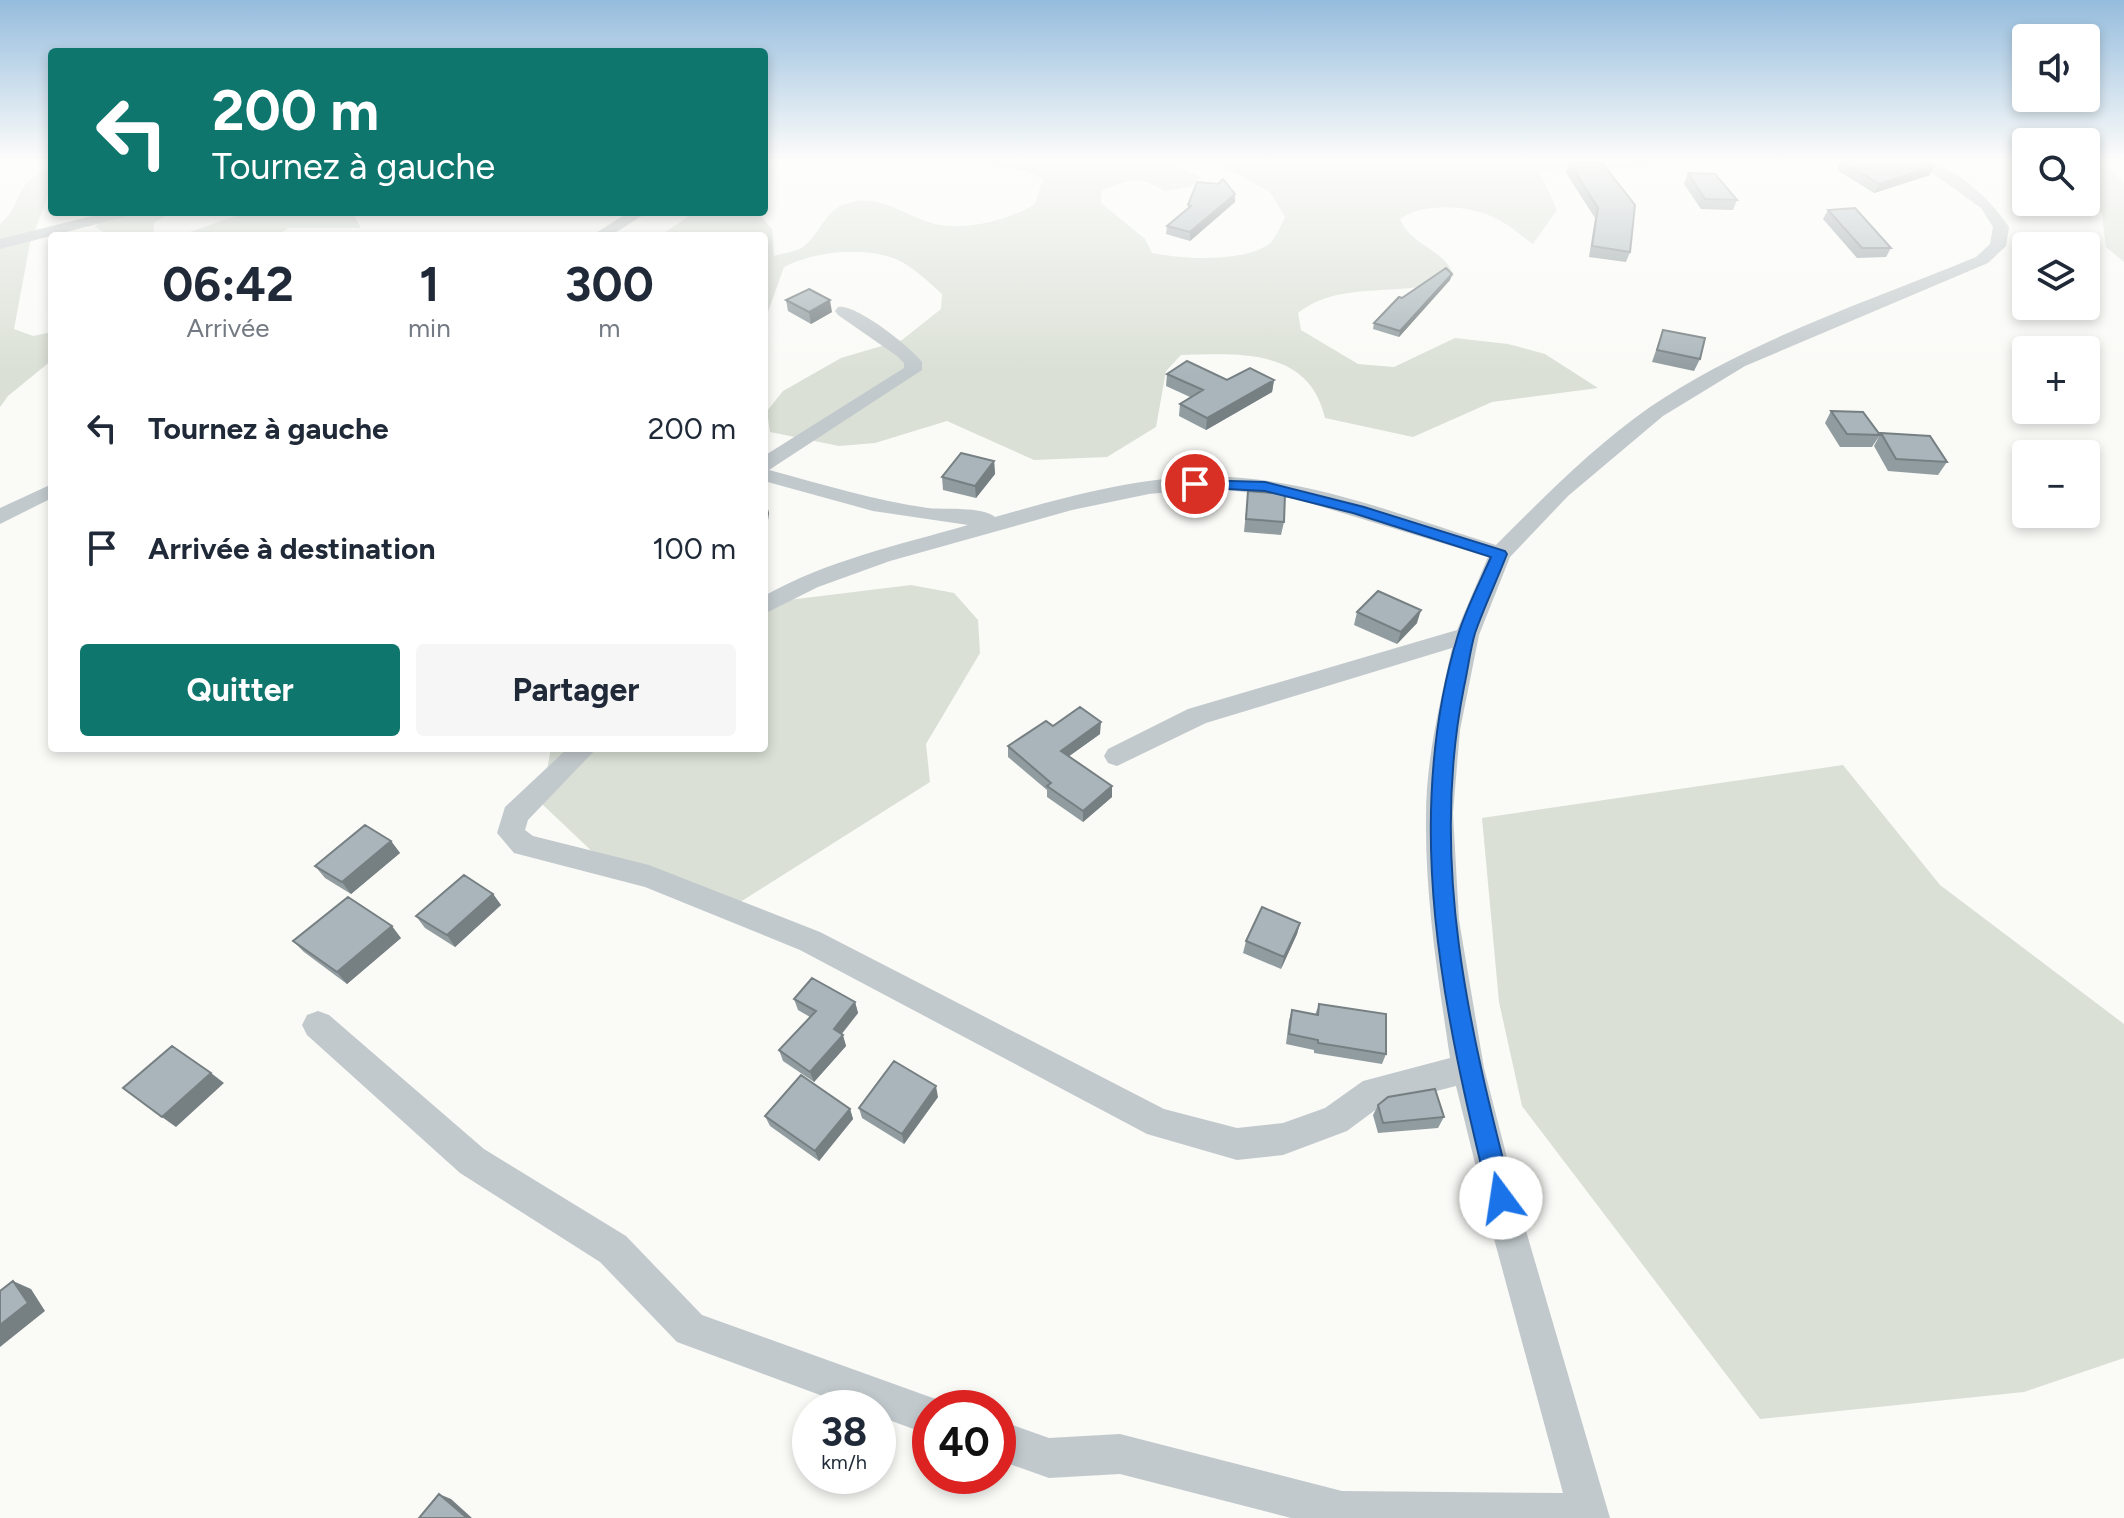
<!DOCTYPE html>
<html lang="fr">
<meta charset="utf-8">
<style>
:root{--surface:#fff;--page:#f6f6f7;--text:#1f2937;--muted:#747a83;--accent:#0f766e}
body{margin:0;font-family:Figtree,sans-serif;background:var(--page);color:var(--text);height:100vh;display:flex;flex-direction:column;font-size:30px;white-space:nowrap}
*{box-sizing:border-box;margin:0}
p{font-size:26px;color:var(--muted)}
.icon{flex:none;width:44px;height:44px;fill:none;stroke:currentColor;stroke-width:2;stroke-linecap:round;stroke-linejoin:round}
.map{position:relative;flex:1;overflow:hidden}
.drawer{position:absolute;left:48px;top:232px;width:720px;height:520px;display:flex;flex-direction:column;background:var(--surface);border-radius:8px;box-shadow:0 4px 12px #0003}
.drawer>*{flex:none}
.hud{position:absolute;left:48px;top:48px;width:720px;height:168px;border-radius:8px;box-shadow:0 4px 12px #0003;background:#0f766e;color:#fff;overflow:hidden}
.controls{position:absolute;left:2012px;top:24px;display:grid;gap:16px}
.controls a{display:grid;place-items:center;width:88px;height:88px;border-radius:8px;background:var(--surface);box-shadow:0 4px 12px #0003;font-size:40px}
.speed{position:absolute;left:792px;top:1390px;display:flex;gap:16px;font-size:40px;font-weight:700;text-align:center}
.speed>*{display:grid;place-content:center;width:104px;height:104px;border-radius:50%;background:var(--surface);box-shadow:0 4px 12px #0003;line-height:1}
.speed small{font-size:20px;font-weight:400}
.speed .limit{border:12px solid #d22;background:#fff;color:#111}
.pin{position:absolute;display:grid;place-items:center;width:68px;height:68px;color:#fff;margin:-34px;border:4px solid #fff;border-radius:50%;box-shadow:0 2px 8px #0007}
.me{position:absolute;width:88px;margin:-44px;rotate:346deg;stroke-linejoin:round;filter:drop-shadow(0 0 6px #0008)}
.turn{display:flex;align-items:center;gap:28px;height:168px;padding:0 32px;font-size:36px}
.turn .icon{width:104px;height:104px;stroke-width:2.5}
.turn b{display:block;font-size:56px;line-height:68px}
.eta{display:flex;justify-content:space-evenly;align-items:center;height:136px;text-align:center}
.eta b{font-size:48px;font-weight:700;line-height:56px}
.button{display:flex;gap:16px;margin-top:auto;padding:16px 32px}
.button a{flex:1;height:92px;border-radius:8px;background:var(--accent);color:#fff;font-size:32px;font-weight:700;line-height:92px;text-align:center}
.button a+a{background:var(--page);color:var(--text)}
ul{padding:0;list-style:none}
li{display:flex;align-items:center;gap:24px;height:120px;padding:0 32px}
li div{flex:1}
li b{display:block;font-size:30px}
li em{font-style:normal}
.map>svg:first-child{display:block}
.green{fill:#dae0d6}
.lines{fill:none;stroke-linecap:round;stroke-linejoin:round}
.minor{fill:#c2c9cc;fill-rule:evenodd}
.wall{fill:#919ca0}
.shaded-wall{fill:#767f82}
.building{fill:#a9b5ba;stroke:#767f82;stroke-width:2}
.route{fill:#1a73e8;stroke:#114b97;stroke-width:2}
</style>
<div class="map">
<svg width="2124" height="1518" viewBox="0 0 2124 1518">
<rect width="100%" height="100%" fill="#fafaf7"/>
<path class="green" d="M963,161H1163L1201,177L1190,187L1164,191C1140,175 1128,179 1102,191L1101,203L1145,239L1152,253C1181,259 1243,263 1269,244C1276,238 1281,225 1285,217L1270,192L1213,161H1661C1623,176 1580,161 1540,172L1557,210L1533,244C1521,236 1510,225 1497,219C1471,205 1424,202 1400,219C1411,246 1445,249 1454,276C1405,301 1345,277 1298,313L1301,330L1358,364L1394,367L1455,338L1508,344L1545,354L1598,388L1492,402L1413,437L1325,418C1309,347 1238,354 1181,355L1166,371L1156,427L1107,457L1034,460L947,421L875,443L839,446L770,432L767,411L783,391L841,358L902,340L941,309L942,294C928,281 908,262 890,257C856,247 814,252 784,267L764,323V236H663L664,233L695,212H757L772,229L774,256C782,253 796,252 803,247C826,229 822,206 858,201C882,198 906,214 928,222C960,233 1008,221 1035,204L1043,179L1025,171Z
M2086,161L2107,166L2124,183V262L2106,247L2102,214L2086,202Z
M52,168V185L30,243L14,329L33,336L52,332V360L8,396L0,407V224C24,206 10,183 52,168Z
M112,212H171L154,223L153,235L187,233L247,212H341L355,217L361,228H289L275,236H111L95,227Z
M911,585L954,593L978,620L980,653L926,744L930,782L729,909L599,858L541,803L551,748H764V603Z
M1843,765L1940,885L2124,1024V1358L2024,1392L1760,1419L1522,1106L1499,1002L1482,818Z"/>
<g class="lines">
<path class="minor" d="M1916,161C1950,161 1991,199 2009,227L2006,246L1988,263L1745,366L1663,416L1568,496L1510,557L1479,635L1460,730L1453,813L1459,920L1484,1068L1524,1224L1610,1518H1291L1120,1474L1049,1478L998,1460V1420L1049,1438L1120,1434L1342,1491L1563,1493L1490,1224L1456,1086L1382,1105L1347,1131L1283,1155L1237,1160L1147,1134L800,950L645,887L514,853L497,833L505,807L568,748H597L528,820L525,830L533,836L649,865L820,932L1164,1109L1237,1128L1283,1123L1325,1108L1363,1081L1450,1058C1438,977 1425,898 1426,816C1426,759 1440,703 1452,648L1206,723L1117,766L1108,763L1104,756L1108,749L1188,709L1457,630L1488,557L1296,499L1228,490H1189L1149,494L1072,510L890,561L818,587L764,614V596C828,560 899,545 968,525L873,511L764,481V456L904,368V363L897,356L838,315L835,311L838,307C855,303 911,347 922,362V370L769,470C821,484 873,500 928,508C946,510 981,506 995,517C1070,496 1150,473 1229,477C1321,482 1409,518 1496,545C1544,497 1594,446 1650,407C1749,340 1867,302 1976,257L1990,244L1993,227L1981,208Z
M108,212H135L132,215L0,249V239Z
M629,212H648L610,236H591Z
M52,484V498L0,524V508Z
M318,1011L329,1015L484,1149L626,1236L702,1315L944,1402L946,1408H930V1435L878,1416V1408H855L677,1342L600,1262L460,1173L307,1035L302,1025L307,1015Z"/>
</g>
<path class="wall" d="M1841,161L1930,175L1874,193L1837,170Z
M1569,163L1630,252L1626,262L1589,257L1595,218L1566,173Z
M1688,173L1737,200L1733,210L1701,209L1684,184Z
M1235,202L1190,241L1166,234L1167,226L1188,208V205Z
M1828,210L1891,248L1886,257L1857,258L1823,219Z
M1452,274L1450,280L1399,337L1373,329L1374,323L1402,298Z
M786,300L832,312L811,324L788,311Z
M1663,330L1700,359L1694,371L1652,362Z
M1167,374L1227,380H1274L1272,392L1206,430L1179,416L1180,404L1190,397L1166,386Z
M1831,411L1880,435L1872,447H1840L1825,423Z
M1881,433L1947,462L1938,475L1888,471L1874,446Z
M994,461L995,474L976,498L943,490L942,477Z
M1248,491L1284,522L1281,535L1244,532Z
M1357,612L1417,623L1397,644L1354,625Z
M1053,726L1100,734L1069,756L1112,786V797L1083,822L1047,797V790L1008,757V746Z
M391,841L400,853L351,894L325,878L315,866Z
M493,894L501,905L455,947L425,928L416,916Z
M1300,923L1297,934L1281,969L1243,953L1246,941Z
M401,938L347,984L304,952L293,941Z
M794,999L855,1002L858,1013L842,1034L846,1046L814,1082L783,1061L779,1050L810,1017L798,1010Z
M1319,1004L1386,1054L1382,1064L1314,1053V1050L1286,1044L1289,1020L1292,1010L1315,1015Z
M938,1097L904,1144L862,1118L859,1108Z
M1378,1105L1444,1117L1438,1128L1378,1133L1373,1115Z
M850,1109L853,1119L819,1161L770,1126L765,1116Z"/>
<path class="shaded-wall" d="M1934,166L1930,175L1874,193L1879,184Z
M1235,194V202L1190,241V232Z
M1452,274L1450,280L1399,337L1400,331Z
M830,300L832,312L811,324L809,312Z
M1274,380L1272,392L1206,430L1207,418Z
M994,461L995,474L976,498L975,486Z
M766,501L769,513L765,542L764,516Z
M1421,610L1417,623L1397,644L1401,632Z
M1101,722L1100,734L1061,762V751Z
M1112,786V797L1083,822V811Z
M391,841L400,853L351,894L342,882Z
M493,894L501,905L455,947L447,935Z
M1300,923L1297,934L1281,969L1284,957Z
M392,926L401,938L347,984L337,972Z
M855,1002L858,1013L837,1039L834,1029Z
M843,1035L846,1046L814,1082L810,1072Z
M211,1073L224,1083L176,1127L162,1117Z
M936,1086L938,1097L904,1144L902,1134Z
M850,1109L853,1119L819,1161L815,1151Z
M13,1281L31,1289L45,1311L0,1347V1325Z
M439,1494L451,1499L472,1518H467Z"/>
<path class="building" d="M1841,161H1925L1934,166L1879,184Z
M1569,163H1602L1635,205L1630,252L1592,246L1598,208Z
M1688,173L1715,174L1737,200L1705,199Z
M1223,179L1235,194L1190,232L1167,226L1191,206L1188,205L1197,182L1218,184Z
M1855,208L1891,248H1862L1828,210Z
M1446,268L1452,274L1400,331L1374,323L1399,297L1402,298Z
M809,289L830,300L809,312L786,300Z
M1663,330L1705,338L1700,359L1657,350Z
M1187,361L1227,380L1250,368L1274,380L1207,418L1180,404L1203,390L1167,374Z
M1831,411L1863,412L1880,435L1847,434Z
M1881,433L1930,436L1947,462L1896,459Z
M961,453L994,461L975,486L942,477Z
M1248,491L1285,494L1284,522L1246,519Z
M1378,591L1421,610L1401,632L1357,612Z
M1080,707L1101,722L1061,751L1112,786L1083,811L1047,786L1051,783L1008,746L1046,721L1053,726Z
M365,825L391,841L342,882L315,866Z
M464,875L493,894L447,935L416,916Z
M348,897L392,926L337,972L293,941Z
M1262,907L1300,923L1284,957L1246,941Z
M812,978L855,1002L834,1029L843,1035L810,1072L779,1050L816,1011L794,999Z
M1319,1004L1386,1014V1054L1318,1043V1040L1289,1034L1292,1010L1318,1015Z
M172,1046L211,1073L162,1117L123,1088Z
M894,1061L936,1086L902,1134L859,1108Z
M801,1075L850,1109L815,1151L765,1116Z
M1435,1089L1444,1117L1383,1123L1378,1105L1388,1097Z
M13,1281L28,1303L0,1325V1291Z
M439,1494L467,1518H419Z"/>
<linearGradient id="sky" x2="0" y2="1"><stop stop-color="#95bcdd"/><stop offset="0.43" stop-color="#fdfdfb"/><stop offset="1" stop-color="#fdfdfb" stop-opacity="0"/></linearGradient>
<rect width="2124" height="373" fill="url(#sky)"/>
<path class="route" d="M1195,480L1265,482L1364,507L1505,551L1507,554C1497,580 1484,607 1475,633C1470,650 1468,669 1464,687C1429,862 1469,1029 1513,1198L1509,1206L1501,1210L1492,1206L1489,1198C1444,1014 1401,821 1458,635C1466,609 1480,582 1491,557L1353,513L1265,491L1190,487L1188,484Z"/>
</svg>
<div class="controls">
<a><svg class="icon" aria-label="sound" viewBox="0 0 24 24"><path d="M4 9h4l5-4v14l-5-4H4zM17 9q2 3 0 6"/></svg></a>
<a><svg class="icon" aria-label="search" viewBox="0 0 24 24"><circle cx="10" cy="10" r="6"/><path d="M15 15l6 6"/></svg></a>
<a><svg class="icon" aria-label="layers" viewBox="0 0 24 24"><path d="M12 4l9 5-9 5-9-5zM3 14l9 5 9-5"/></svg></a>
<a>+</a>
<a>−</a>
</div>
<div class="speed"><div>38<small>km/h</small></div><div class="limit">40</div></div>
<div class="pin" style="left:1195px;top:484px;background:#d93025"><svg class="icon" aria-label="arrive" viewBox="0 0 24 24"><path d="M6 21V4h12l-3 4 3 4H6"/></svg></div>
<svg class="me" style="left:1501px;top:1198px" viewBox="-20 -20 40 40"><circle r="19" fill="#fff"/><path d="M0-13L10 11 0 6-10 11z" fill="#1a73e8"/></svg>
<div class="hud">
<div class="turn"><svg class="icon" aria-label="left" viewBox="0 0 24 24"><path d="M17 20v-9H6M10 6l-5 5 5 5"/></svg><div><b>200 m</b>Tournez à gauche</div></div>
</div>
<section class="drawer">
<div class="eta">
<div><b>06:42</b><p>Arrivée</p></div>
<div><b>1</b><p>min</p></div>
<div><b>300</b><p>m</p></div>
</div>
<ul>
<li><svg class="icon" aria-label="left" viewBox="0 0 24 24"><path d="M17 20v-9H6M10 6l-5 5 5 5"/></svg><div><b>Tournez à gauche</b></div><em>200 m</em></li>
<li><svg class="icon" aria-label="arrive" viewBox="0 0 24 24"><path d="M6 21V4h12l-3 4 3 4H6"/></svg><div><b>Arrivée à destination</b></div><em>100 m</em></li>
</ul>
<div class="button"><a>Quitter</a><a>Partager</a></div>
</section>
</div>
